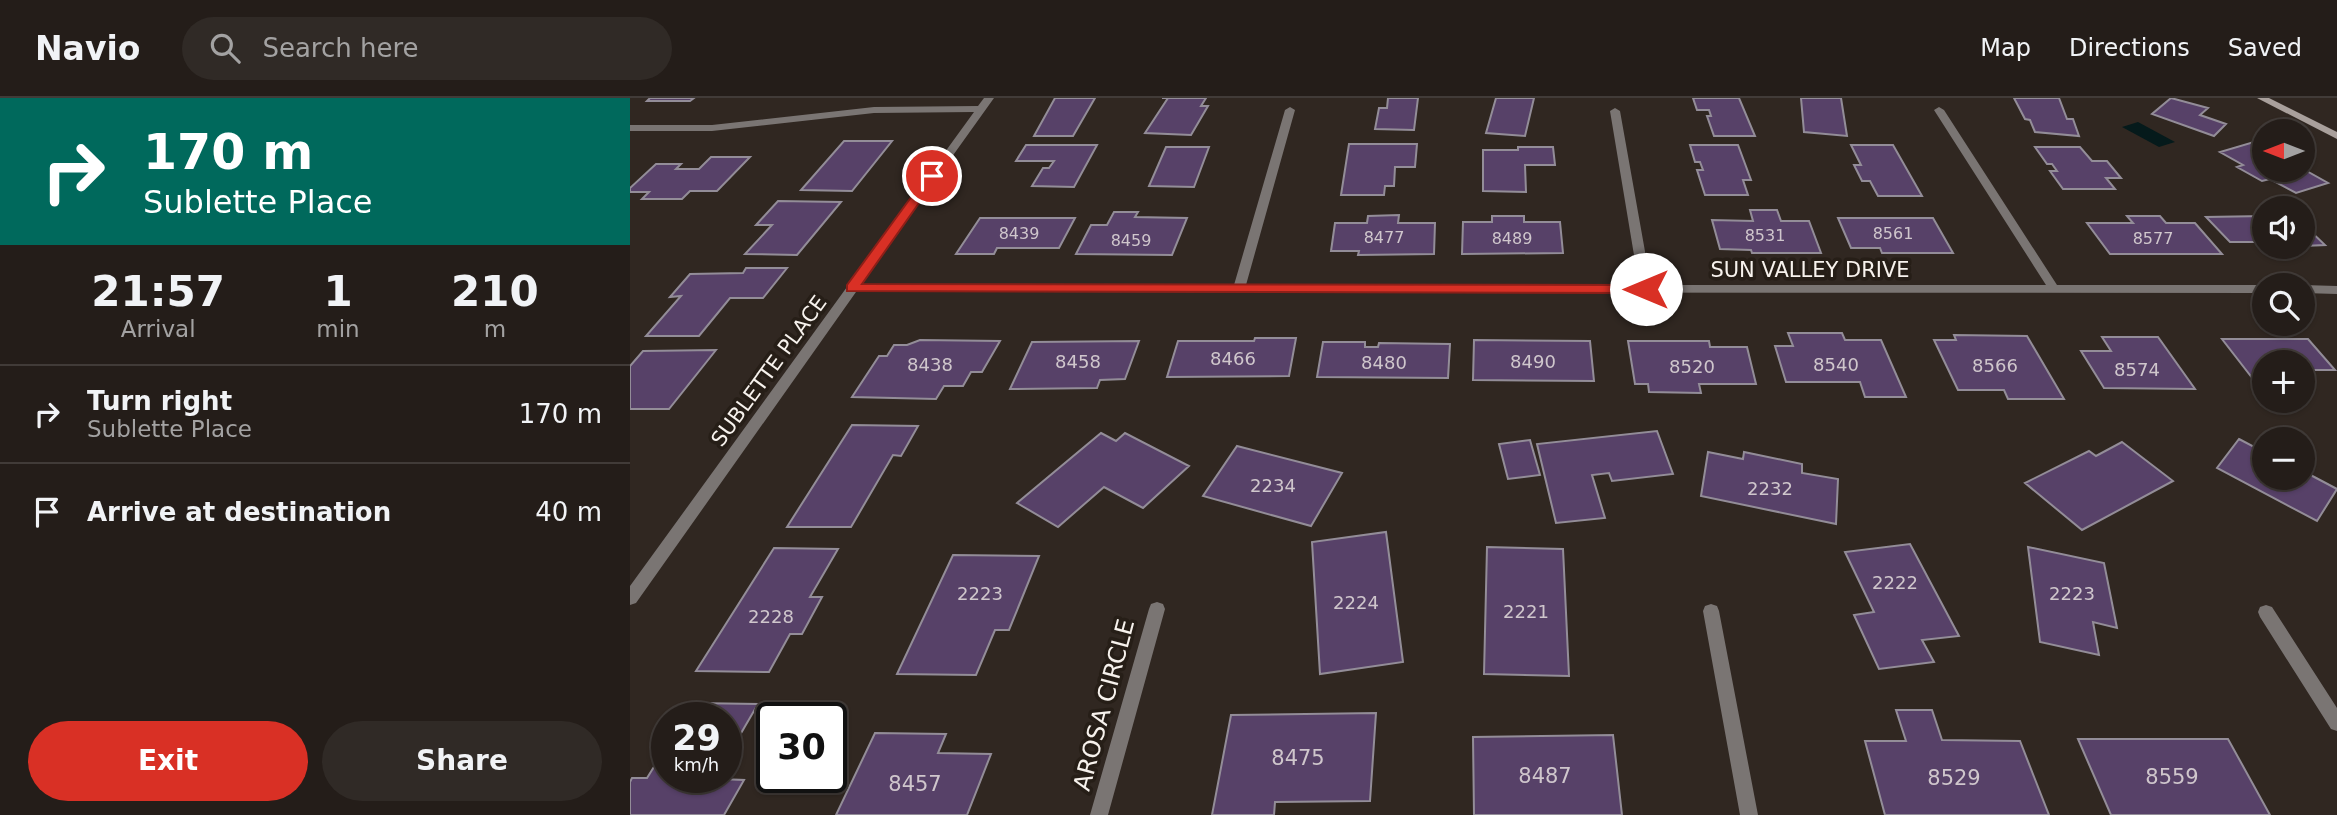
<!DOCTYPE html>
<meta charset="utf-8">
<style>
:root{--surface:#241d19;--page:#302a26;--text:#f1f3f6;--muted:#a3a2a2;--line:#413b38;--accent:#d93025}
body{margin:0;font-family:"DejaVu Sans",sans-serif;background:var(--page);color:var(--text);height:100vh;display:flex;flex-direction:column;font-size:26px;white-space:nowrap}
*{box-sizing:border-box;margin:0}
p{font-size:23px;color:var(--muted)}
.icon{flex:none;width:38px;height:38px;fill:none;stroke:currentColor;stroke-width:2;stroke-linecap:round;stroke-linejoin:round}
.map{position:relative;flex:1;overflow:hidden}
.side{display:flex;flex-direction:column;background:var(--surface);width:630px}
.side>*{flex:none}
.hud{background:#00695c;color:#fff;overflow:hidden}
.needle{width:46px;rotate:270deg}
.controls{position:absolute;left:1622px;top:21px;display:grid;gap:14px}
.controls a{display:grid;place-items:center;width:63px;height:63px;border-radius:50%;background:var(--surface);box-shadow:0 2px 5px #0004,0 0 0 2px var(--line);font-size:35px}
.speed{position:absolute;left:21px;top:604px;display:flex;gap:14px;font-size:35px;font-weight:700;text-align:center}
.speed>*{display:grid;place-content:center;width:91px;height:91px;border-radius:50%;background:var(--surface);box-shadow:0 2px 5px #0004,0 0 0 2px var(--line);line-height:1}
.speed small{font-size:18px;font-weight:400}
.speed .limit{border:4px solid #111;border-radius:10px;background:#fff;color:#111}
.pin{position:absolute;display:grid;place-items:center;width:60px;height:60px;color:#fff;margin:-30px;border:4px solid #fff;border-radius:50%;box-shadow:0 2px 7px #0007}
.me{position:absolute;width:77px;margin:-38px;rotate:270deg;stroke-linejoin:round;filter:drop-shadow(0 0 5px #0008)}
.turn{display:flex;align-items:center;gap:24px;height:147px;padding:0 28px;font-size:32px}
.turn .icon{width:91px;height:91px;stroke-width:2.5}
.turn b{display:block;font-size:49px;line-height:60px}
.eta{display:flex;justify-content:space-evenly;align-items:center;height:119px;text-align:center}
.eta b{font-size:42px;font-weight:700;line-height:49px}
.cta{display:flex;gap:14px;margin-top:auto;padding:14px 28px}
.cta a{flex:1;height:80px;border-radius:42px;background:var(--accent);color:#fff;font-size:28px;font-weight:700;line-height:80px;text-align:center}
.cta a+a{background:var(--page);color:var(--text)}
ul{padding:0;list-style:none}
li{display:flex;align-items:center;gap:21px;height:98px;padding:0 28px;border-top:2px solid var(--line)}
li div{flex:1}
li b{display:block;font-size:26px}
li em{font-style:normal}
header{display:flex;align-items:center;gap:42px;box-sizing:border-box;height:98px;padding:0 35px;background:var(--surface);border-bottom:2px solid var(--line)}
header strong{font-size:33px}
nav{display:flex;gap:38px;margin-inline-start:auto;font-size:24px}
.search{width:490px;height:63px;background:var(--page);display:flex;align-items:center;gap:18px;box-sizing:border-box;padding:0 24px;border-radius:38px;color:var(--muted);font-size:26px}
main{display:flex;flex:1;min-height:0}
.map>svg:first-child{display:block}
.water{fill:#051a1b}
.building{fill:#574168;stroke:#938d98;stroke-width:2}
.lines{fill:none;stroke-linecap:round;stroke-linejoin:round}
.street{fill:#7a7573;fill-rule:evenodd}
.secondary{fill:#a9a09c;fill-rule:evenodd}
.route{fill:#d93025;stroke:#8d1f18;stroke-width:2}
.labels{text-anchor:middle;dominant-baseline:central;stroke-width:7;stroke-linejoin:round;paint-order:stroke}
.far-number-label{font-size:16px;fill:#cfc6cc}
.number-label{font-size:18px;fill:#cfc6cc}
.street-label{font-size:21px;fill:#f7f2ed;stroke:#261e17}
.near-number-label{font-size:21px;fill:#cfc6cc}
.near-street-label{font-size:24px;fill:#f7f2ed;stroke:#261e17}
</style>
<header>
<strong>Navio</strong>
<div class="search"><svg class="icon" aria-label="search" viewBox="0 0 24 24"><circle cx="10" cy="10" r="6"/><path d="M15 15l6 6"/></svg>Search here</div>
<nav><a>Map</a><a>Directions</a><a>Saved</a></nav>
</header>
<main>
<section class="side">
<div class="hud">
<div class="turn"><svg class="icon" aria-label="right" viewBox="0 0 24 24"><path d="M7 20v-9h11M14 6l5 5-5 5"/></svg><div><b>170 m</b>Sublette Place</div></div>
</div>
<div class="eta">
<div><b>21:57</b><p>Arrival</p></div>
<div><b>1</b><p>min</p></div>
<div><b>210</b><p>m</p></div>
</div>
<ul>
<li><svg class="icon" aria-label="right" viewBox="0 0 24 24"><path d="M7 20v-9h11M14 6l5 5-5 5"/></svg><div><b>Turn right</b><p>Sublette Place</p></div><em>170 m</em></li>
<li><svg class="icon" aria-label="arrive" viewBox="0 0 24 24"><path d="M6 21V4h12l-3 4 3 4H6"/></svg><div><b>Arrive at destination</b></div><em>40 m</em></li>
</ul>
<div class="cta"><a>Exit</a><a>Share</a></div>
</section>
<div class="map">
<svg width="1707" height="717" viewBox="0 0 1707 717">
<rect width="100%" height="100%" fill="#302721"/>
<path class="water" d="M1508,24L1545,44L1529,49L1492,29Z"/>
<path class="building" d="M20,0H64L60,3H17Z
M425,0H465L443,38H404Z
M532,0H576L571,8H578L561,37L515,35L538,0Z
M758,0H788L784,32L745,31L749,10H757Z
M866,0H904L895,38L856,35Z
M1063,0H1109L1125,38H1084L1077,18H1081L1079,12H1067Z
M1171,0H1211L1217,38L1174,34Z
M1384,0H1429L1437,21H1443L1449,38L1405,34L1400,22L1395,21Z
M1541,0L1578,10L1570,17L1596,26L1584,38L1522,16Z
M1634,41V72L1673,71L1698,85L1666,95L1640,81L1632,83L1607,69L1613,67L1590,54Z
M214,43H262L222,93L171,92Z
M719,46H787L785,69H765L764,88H755L754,97H711Z
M396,47H467L444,89L402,88L413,70H419L424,63H386Z
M1060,47H1108L1121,82H1113L1118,97H1075L1067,72H1073L1070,64H1065Z
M1221,47H1263L1292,98H1248L1240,83H1232L1224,67H1231Z
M536,49H579L564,89L519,88Z
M888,49H923L925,67H895L896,94L853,93V52H888Z
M1405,49H1450L1462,63H1477L1491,80H1476L1485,91H1433L1420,73H1427L1422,66H1417Z
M81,59H120L87,93H60L52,101H12L19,94H0V90L26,66H51L46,71H69Z
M148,103L211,104L167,157L115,156L142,127H126Z
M1120,112H1147L1151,123H1179L1191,155H1122L1121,152L1090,151L1082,122L1123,123Z
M484,114H508L505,119L557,120L542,157L446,156L461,127H477Z
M769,117L768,125H805L804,156L728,157L729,153H701L705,125H737L738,118Z
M862,118H894V124H930L933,155L832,156L833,124H862Z
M1497,118H1530L1536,125H1565L1592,156H1480L1457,125H1503Z
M1634,118V144H1600L1576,119Z
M350,120H445L429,150H367L364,156H326Z
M1208,120H1303L1323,155H1252L1250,150H1221Z
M1673,126L1695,147L1673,148Z
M116,170H157L133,200H100L69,238H16L51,198L40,199L60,176L113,175Z
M1158,235H1212L1215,242H1251L1276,299H1235L1230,284H1156L1145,248H1163Z
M1324,237L1397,238L1434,301H1378L1374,292H1328L1304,242H1326Z
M1472,239H1528L1565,291L1474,290L1451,253H1481Z
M625,240H666L659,278L537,279L548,243H624Z
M1592,241H1678L1705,272H1673V264H1634V280L1623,281Z
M290,242L370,243L352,274H341L333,288H314L306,301L222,299L249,258H257L264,247H277Z
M844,242L960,243L964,283L843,282Z
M509,243L495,281L470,282L467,290L380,291L402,244Z
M998,243H1079L1080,249H1117L1126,286H1069L1071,295L1019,294L1018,286H1005Z
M693,244H735V249H748L749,245L820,246L818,280L687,279Z
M86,252L39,311H0V268L13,253Z
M222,327L288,328L271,358L263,357L221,429H157Z
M1027,333L1043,376L982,383L979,375L962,377L975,420L926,425L907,346Z
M471,335L486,343L495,335L559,368L513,410L474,389L428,429L387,405Z
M1609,341L1634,354V380H1673V373L1707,391L1687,423L1587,370Z
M900,342L910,377L878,381L869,346Z
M1492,344L1543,383L1452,432L1395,385L1459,353L1466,358Z
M607,348L712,375L681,428L573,398Z
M1078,354L1113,361L1114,354L1172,366V375L1208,381L1206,426L1071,398Z
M756,434L773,564L690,576L682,444Z
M1280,446L1329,538L1292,542L1304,564L1249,571L1224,517L1244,514L1215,454Z
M857,449L933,451L939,578L854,576Z
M1398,449L1474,465L1487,530L1463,524L1469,557L1410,544Z
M144,450L208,451L180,499H192L172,536H160L139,574L66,573Z
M323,457L409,458L379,532H365L346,577L267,576Z
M63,605L128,606L96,661V620H54Z
M1266,612H1302L1312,642L1390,643L1419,717H1255L1235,643H1276Z
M746,615L740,703L645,704L644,717H582L601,617Z
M245,635L316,636L308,655L361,656L337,717H206Z
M983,637L992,717H844L843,639Z
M1448,641H1598L1640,717H1481Z
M37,648V679L114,682L94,717H0V684L2,680H17Z"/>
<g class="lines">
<path class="street" d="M354,0H364L231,186L604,187L655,12L660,9L665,12L616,187H1009L980,13L985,10L990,13L1021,187H1416L1304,12L1309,9L1314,12L1427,187H1634V195L226,194L6,505L0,507V488L344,14L244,15L82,33H0V27H82L244,9L348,8Z
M1673,187L1707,188V196L1673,195Z
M527,504L533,506L535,511L478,717H460L519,511L521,506Z
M1081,506L1087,508L1089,513L1128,717H1110L1073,513L1075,508Z
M1636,507L1642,509L1707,610V633L1701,631L1630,519L1628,514L1630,509Z"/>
<path class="secondary" d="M1627,0H1639L1707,34V41Z"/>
</g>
<path class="route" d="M298,76L308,78L232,186L1016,187L1023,191L1016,195L217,193V187Z"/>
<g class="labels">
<g class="far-number-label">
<text x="389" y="135">8439</text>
<text x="1263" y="135">8561</text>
<text x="1135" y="137">8531</text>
<text x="754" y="139">8477</text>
<text x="882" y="140">8489</text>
<text x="1523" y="140">8577</text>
<text x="501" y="142">8459</text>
</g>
<g class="number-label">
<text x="603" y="260">8466</text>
<text x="448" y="263">8458</text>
<text x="903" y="263">8490</text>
<text x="754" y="264">8480</text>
<text x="300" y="266">8438</text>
<text x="1206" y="266">8540</text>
<text x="1365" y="267">8566</text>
<text x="1062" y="268">8520</text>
<text x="1507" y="271">8574</text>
<text x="643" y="387">2234</text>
<text x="1140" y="390">2232</text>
<text x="1265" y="484">2222</text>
<text x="350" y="495">2223</text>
<text x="1442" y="495">2223</text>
<text x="726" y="504">2224</text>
<text x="896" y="513">2221</text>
<text x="141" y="518">2228</text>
</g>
<g class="street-label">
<text x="1180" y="172">SUN VALLEY DRIVE</text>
<text transform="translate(139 273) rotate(-54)">SUBLETTE PLACE</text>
</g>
<g class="near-number-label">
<text x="668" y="660">8475</text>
<text x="915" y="678">8487</text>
<text x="1542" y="679">8559</text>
<text x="1324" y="680">8529</text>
<text x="285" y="686">8457</text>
</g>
<g class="near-street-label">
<text transform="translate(474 607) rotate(-75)">AROSA CIRCLE</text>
</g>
</g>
</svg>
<div class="controls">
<a><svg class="needle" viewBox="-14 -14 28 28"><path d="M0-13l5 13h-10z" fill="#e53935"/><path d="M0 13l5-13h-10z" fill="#a3a2a2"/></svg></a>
<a><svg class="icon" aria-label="sound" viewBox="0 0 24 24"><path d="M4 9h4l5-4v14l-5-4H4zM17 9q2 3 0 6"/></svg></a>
<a><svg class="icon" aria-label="search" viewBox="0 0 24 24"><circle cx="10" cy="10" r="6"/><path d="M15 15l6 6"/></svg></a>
<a>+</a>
<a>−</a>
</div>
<div class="speed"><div>29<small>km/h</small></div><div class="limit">30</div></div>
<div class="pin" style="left:302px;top:78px;background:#d93025"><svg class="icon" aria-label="arrive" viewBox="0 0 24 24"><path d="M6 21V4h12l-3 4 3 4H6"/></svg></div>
<svg class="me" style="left:1016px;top:191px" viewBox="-20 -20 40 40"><circle r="19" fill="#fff"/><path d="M0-13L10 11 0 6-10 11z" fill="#d93025"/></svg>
</div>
</main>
